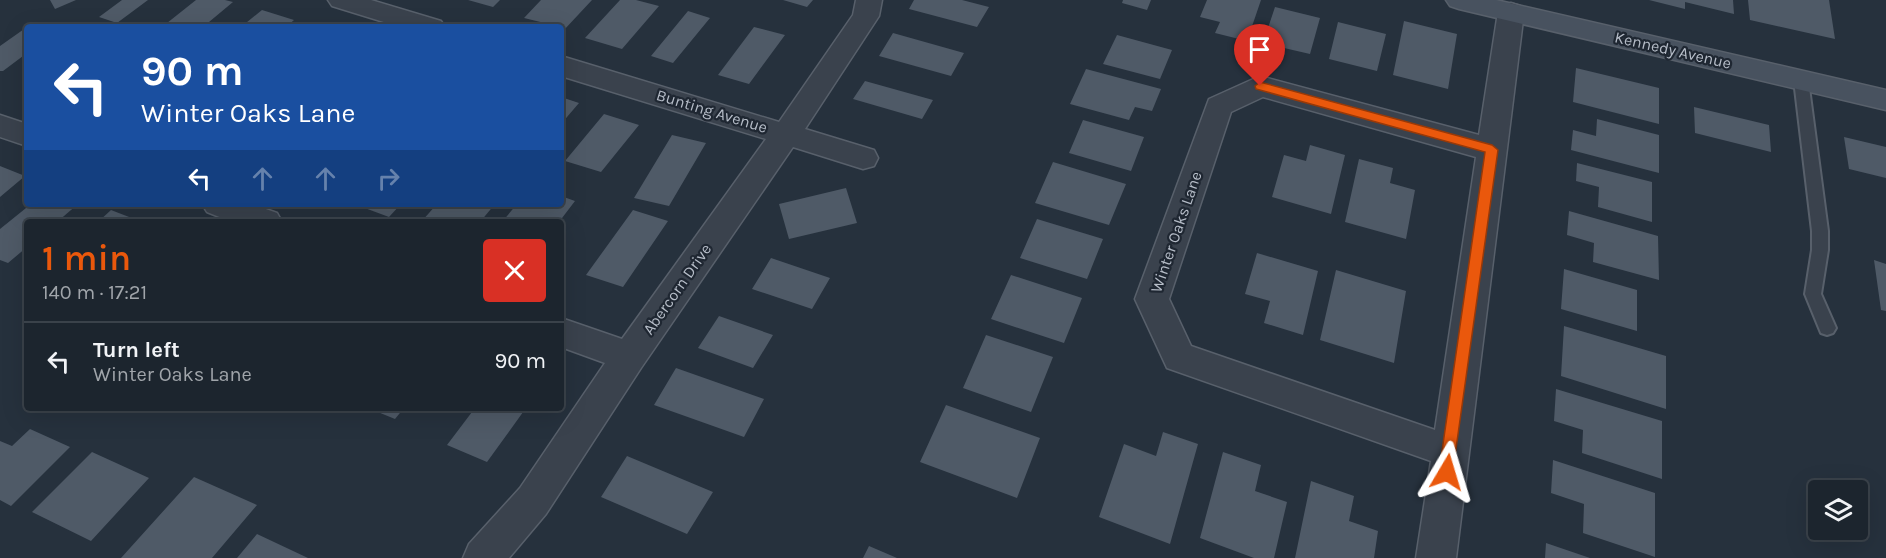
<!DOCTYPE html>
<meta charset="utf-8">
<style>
:root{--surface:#1c252e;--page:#252d36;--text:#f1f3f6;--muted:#a0a5aa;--line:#3a424a;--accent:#ea580c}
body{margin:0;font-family:Karla,sans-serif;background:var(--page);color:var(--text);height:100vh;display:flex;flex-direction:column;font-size:22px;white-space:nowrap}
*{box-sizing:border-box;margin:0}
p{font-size:20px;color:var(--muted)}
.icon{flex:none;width:33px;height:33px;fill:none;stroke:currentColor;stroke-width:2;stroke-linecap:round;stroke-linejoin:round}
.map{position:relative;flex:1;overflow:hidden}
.panel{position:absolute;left:24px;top:219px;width:540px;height:192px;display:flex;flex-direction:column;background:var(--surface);border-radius:6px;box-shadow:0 6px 24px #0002,0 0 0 2px var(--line)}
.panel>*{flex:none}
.banner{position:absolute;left:24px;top:24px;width:540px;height:183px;border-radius:6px;box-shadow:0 6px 24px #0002,0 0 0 2px var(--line);background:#1a4fa0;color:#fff;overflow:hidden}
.controls{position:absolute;left:1808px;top:480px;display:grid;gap:12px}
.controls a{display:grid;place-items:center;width:60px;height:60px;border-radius:6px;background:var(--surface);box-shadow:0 6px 24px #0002,0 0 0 2px var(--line);font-size:30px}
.pin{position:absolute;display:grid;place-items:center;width:51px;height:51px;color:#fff;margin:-62px -26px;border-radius:50% 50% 50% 0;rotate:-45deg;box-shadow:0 0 6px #0007}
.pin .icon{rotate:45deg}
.me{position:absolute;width:66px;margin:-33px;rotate:7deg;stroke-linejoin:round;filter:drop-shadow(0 0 4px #0008)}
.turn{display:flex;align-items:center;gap:21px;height:126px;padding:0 18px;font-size:27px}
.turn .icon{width:78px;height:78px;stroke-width:2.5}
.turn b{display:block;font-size:42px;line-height:51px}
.lanes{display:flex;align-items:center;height:57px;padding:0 18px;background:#0003;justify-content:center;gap:30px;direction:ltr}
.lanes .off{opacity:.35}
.round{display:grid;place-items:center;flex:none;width:63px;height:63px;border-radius:6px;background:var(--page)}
.headline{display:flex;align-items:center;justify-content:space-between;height:102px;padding:0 18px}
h1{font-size:36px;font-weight:600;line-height:45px;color:var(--accent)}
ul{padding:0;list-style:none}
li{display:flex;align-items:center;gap:18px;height:78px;padding:0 18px;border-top:2px solid var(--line)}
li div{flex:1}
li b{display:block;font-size:22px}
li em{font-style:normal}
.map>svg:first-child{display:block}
.building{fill:#4f5a67}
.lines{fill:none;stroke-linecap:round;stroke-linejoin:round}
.lane-casing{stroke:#58606b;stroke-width:4}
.street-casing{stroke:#58606b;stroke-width:3}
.secondary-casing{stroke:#58606b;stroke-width:3}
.lane{fill:#3a424d;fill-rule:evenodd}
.street{fill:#3a424d;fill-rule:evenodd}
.secondary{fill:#48525f;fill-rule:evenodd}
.route{fill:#ea580c;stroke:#983908;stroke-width:1.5}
.labels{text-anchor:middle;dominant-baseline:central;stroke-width:4.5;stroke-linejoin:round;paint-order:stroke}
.street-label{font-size:16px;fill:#b6bdc8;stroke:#1f2732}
</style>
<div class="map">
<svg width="1886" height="558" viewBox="0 0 1886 558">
<rect width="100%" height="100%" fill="#26313d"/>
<path class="building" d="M50,0H76L55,9Z
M122,0H148L117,23L99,17Z
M196,0H225L233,2L203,27H162Z
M468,0H500L493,7Z
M541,0H592L564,30L561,27L524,18Z
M620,0H636L659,6L622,49L585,38Z
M783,0H813L807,7Z
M914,0H962L989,7L977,27L909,9Z
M1123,0H1151L1147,10L1122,3Z
M1207,0H1261L1247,41L1215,33L1220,22L1200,17Z
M1649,0H1733L1734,14L1685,2V9Z
M1748,0H1829L1835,39L1750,20Z
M1275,7L1320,18L1310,54L1263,43Z
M262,10L294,20L286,27H241Z
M688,11L710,18L673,63L651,56Z
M1404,21L1457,34L1448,89L1393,75Z
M1338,22L1386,34L1377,71L1329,59Z
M27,27V53L3,71H0V46Z
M754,27L785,35L749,84L718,75Z
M893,33L964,53L951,76L879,56Z
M1117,35L1172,50L1160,79L1103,64Z
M1576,68L1659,88V124L1573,102Z
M1086,69L1161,89L1152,111L1135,107L1129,120L1070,104Z
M865,81L933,100L922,119L853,99Z
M561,97L579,103L561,124Z
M1694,107L1769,125L1771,152L1695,133Z
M604,114L639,125L601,172L565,161Z
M1597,119L1659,135V173L1571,150L1573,130L1596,136Z
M1083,120L1144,137L1131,171L1069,153Z
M672,135L706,143L669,206L634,198Z
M1844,137L1886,147V178L1849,169Z
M1310,145L1345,155L1331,214L1272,197L1284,155L1306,161Z
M1359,159L1393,168L1390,183L1415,190L1406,239L1345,222Z
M1053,162L1126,184L1109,225L1035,203Z
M1577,163L1652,182V222L1598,207L1599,187L1576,181Z
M0,166L25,176L0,197Z
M846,188L857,223L789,239L779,204Z
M561,196L575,201L559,222H502L517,204H561Z
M31,204H78L57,222H27V247L8,263L0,260V229Z
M366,204H401L389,217L362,207Z
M437,204H495L480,222H421Z
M111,210L142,222H98Z
M633,210L668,221L623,287L586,275Z
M1569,211L1658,236L1659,280L1593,262L1594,243L1567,235Z
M1037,219L1103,239L1087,279L1020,258Z
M1257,253L1318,271L1303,335L1264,323L1270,301L1245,294Z
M771,258L830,278L812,309L752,289Z
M1874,260L1886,264V311L1881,310Z
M1564,269L1637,290V331L1561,309Z
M1336,270L1406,291L1394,363L1320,340Z
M1011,275L1082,298L1064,343L991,319Z
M719,316L773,335L753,368L698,348Z
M1564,326L1666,356V409L1561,376Z
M986,335L1053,357L1031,412L963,388Z
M676,368L764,399L744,437L654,405Z
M1556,389L1662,421V479L1582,453L1583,430L1554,421Z
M946,405L1040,438L1017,498L920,462Z
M368,408H404L395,419Z
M475,408H526L487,462L447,445Z
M30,429L70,447L11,506L0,500V441L12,446Z
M1163,432L1198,444L1170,544L1099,517L1124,444L1156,456Z
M92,452L149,478L91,541L32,512Z
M1223,452L1261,465L1255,491L1287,502L1274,558H1254L1200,538Z
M627,456L713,492L687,534L601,497Z
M1553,460L1655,493V557L1583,533L1584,504L1551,493Z
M194,477L257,505L212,558H121Z
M1311,481L1354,496L1349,521L1378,531L1374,558H1295Z
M257,534L308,558H237Z
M1546,543L1590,558H1545Z
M869,546L897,558H863Z"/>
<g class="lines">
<defs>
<path id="lane" d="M1801,75L1808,80L1828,231V250L1821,294L1836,328L1833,333L1827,335L1821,333L1805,294L1812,250V231L1794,80Z"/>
<path id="street" d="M328,0H371L441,21L445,27H400L332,6Z
M856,0H882L879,16L805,129L874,150L878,158L874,166L863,169L793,147L641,368L546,514L509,558H463L469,544L520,488L605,363L561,347V318L622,339L766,139L561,76V56L779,122L853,15Z
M1511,3L1520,6L1524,12L1456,558H1416L1431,461L1167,368L1135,299L1209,99L1260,76L1479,135L1498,12L1502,6ZM1263,97L1476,157L1435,430L1191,346L1169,299L1231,112Z
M0,115L27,124V146L0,137Z
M202,204H252L277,213L282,222H232L207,212Z"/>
<path id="secondary" d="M1446,0H1496L1886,90V110L1459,9L1450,6Z"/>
</defs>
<use href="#lane" class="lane-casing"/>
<use href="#street" class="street-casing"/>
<use href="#secondary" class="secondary-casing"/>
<use href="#lane" class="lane"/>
<use href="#street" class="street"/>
<use href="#secondary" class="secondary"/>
</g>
<path class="route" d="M1260,82L1492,145L1498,150L1452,477L1447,479L1441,477L1439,472L1485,152L1256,89L1255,86Z"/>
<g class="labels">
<g class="street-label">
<text transform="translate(1673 50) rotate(13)">Kennedy Avenue</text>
<text transform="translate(712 111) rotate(17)">Bunting Avenue</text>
<text transform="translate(1176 232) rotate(-71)">Winter Oaks Lane</text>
<text transform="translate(677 289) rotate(-55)">Abercorn Drive</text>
</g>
</g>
</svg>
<div class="controls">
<a><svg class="icon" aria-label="layers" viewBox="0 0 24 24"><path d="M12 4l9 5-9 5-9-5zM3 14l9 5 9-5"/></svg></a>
</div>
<div class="pin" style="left:1260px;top:86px;background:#d93025"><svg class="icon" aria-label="arrive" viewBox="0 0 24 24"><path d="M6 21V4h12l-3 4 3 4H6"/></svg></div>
<svg class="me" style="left:1447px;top:472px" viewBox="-20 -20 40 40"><path d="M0-17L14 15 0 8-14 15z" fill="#ea580c" stroke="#fff" stroke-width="4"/></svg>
<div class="banner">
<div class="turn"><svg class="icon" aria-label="left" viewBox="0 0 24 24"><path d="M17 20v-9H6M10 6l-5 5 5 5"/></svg><div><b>90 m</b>Winter Oaks Lane</div></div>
<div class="lanes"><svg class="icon" aria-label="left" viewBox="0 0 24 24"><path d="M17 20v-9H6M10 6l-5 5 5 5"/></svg><svg class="icon off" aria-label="ahead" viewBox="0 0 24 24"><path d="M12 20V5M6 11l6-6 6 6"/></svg><svg class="icon off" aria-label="ahead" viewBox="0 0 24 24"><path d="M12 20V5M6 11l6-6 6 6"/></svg><svg class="icon off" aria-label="right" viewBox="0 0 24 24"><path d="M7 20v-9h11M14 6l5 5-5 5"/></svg></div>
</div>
<section class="panel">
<div class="headline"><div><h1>1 min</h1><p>140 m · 17:21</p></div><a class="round" style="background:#d93025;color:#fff"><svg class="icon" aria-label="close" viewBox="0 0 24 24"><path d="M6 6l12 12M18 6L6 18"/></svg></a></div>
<ul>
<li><svg class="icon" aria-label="left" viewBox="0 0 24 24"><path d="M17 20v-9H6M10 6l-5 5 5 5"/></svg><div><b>Turn left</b><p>Winter Oaks Lane</p></div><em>90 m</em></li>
</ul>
</section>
</div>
